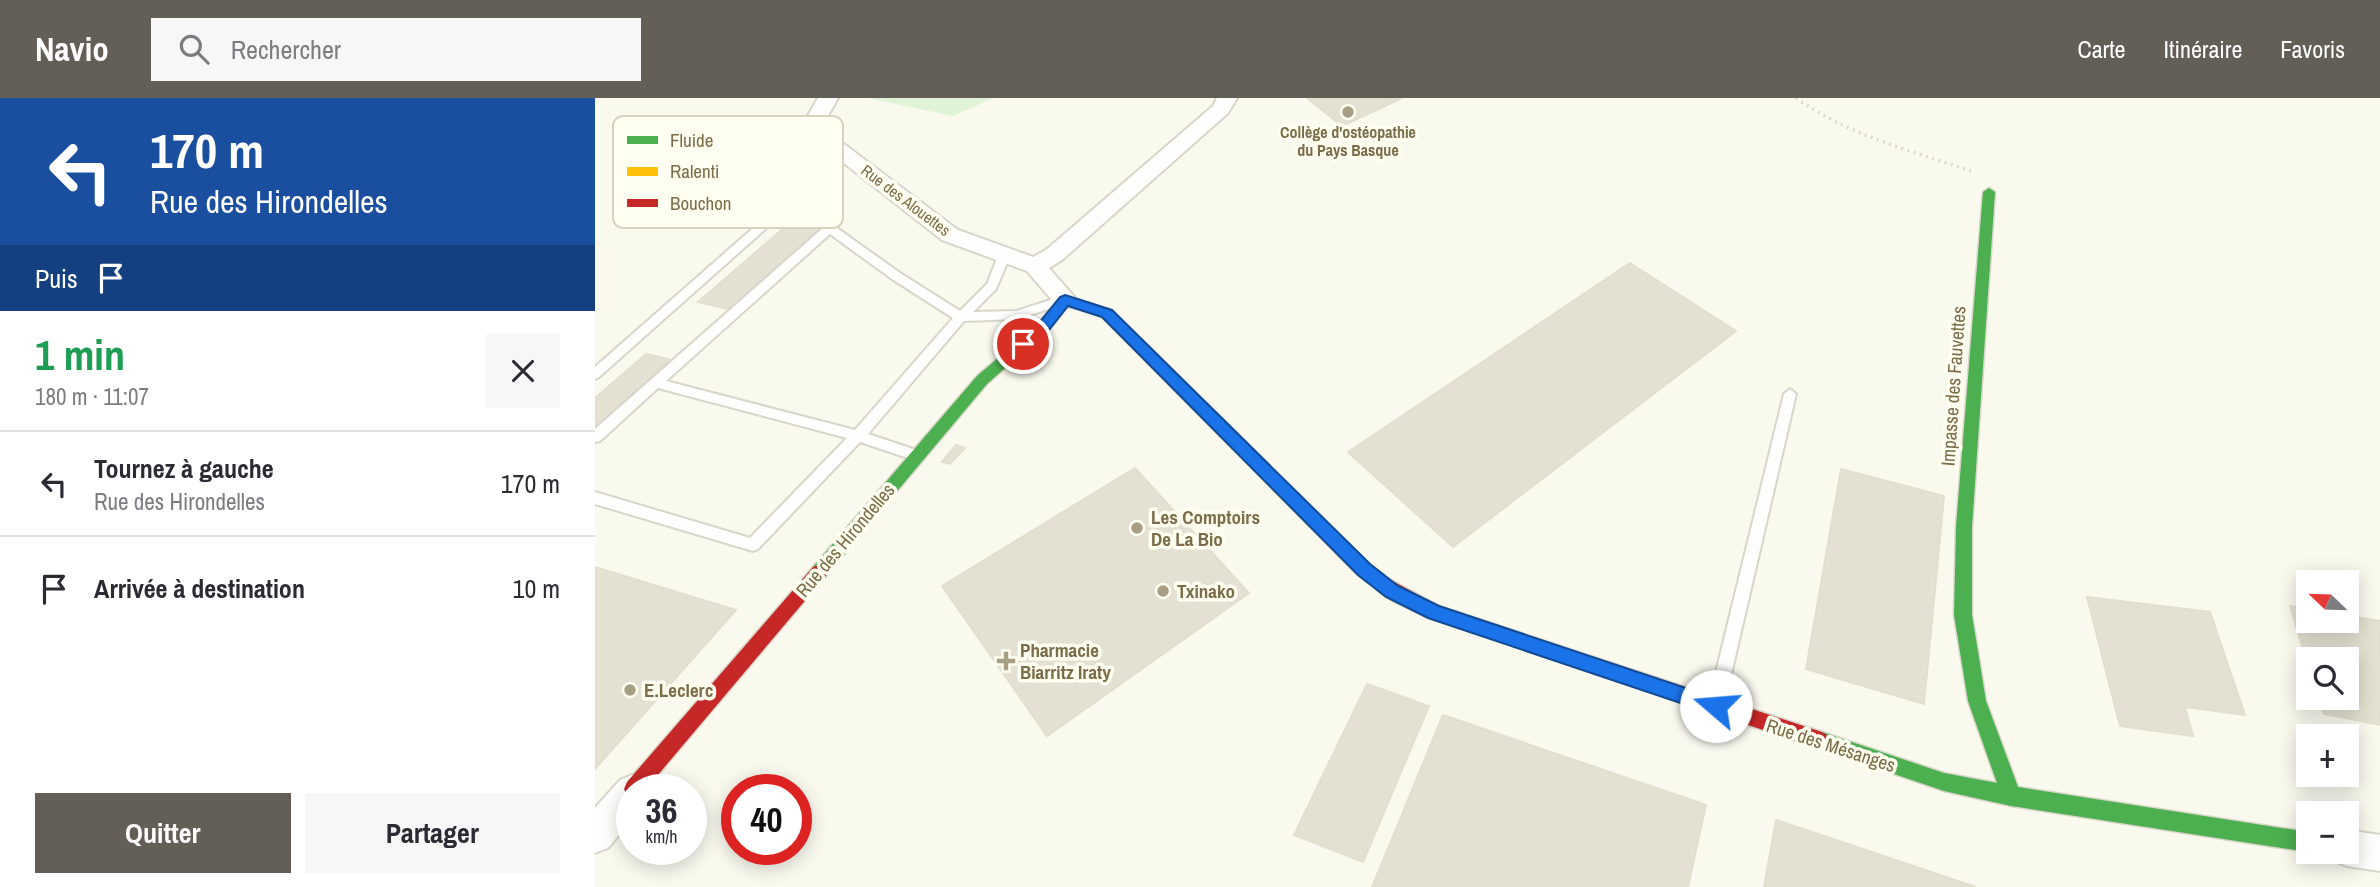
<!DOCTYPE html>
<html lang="fr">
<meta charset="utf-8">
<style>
:root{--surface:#fff;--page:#f7f7f7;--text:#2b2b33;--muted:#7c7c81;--line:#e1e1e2;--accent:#635f57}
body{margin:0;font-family:"Archivo Narrow",sans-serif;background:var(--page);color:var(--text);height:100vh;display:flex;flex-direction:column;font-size:26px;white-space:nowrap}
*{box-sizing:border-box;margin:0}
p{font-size:23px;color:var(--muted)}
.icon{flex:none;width:38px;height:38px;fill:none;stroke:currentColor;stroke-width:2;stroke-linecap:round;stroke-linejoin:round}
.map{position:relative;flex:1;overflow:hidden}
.panel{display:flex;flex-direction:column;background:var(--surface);width:595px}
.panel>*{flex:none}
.hud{background:#1a4fa0;color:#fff;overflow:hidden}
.needle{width:46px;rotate:293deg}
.buttons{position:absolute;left:1701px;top:472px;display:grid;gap:14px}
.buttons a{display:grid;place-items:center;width:63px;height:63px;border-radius:0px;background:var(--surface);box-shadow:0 4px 18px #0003;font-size:35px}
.speed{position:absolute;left:21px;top:676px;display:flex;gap:14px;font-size:35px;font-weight:700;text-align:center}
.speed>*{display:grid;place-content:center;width:91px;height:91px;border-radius:50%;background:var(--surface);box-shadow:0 4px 18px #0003;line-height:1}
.speed small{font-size:18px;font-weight:400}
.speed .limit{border:10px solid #d22;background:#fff;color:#111}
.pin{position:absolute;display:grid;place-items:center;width:60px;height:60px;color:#fff;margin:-30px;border:4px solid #fff;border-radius:50%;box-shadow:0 2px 7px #0007}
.me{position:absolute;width:77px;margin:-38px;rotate:288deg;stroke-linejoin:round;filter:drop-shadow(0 0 5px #0008)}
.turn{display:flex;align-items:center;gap:24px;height:147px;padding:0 35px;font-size:32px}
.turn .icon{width:91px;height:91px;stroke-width:2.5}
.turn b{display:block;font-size:49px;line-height:60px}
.then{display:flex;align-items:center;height:66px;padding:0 35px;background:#0003;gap:14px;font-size:26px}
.round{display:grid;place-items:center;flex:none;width:74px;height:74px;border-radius:0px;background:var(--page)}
.summary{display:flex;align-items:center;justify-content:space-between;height:119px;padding:0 35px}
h1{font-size:42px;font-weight:800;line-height:52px;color:#1e9e55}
.cta{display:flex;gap:14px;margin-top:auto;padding:14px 35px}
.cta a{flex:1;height:80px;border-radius:0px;background:var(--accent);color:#fff;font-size:28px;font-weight:800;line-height:80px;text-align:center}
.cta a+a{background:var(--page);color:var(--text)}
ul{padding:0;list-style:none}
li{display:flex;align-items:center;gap:21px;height:105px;padding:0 35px;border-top:2px solid var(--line)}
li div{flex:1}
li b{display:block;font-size:26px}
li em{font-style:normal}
header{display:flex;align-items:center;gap:42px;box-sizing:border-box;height:98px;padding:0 35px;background:var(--accent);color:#fff}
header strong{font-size:33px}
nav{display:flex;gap:38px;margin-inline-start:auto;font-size:24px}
.search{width:490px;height:63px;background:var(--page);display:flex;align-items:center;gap:18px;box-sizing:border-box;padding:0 24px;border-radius:0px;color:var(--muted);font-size:26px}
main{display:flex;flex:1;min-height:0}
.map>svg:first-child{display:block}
.green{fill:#def3d7}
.building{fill:#e4e1d2;stroke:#e3dfcf;stroke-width:2}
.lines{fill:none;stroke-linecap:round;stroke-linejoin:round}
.lane-casing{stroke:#d8d6ca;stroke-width:4}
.street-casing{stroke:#d8d6ca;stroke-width:4}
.fast-casing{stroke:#d9d7c9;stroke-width:3}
.slow-casing{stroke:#d9d7c9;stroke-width:3}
.jam-casing{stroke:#d9d7c9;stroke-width:3}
.path{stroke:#dcd9ce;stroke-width:3.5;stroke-dasharray:2 4.5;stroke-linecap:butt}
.lane{fill:#fefefc;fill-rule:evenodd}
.street{fill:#fefefc;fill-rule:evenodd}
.fast{fill:#4caf50;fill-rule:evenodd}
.slow{fill:#ffc107;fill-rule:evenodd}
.jam{fill:#c62828;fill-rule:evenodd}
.route{fill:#1a73e8;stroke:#114b97;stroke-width:2}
.poi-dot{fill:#a79e83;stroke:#fffff1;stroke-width:2.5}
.labels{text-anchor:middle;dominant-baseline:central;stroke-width:7;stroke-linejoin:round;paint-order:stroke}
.far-poi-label{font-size:16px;font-weight:bold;fill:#7b6d49;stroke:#fffff1}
.far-street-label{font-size:16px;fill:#7b6d49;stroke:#fffff1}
.street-label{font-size:19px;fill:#7b6d49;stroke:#fffff1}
.poi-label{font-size:19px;font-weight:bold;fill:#7b6d49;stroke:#fffff1;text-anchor:start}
.key{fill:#fffff1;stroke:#d7d3bf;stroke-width:2}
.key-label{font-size:19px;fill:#7b6d49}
</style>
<header>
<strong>Navio</strong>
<div class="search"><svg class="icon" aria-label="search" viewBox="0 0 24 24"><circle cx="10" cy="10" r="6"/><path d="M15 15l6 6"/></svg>Rechercher</div>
<nav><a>Carte</a><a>Itinéraire</a><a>Favoris</a></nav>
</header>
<main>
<section class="panel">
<div class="hud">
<div class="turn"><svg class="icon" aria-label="left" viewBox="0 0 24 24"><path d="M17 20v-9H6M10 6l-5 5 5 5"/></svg><div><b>170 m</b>Rue des Hirondelles</div></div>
<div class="then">Puis<svg class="icon" aria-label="arrive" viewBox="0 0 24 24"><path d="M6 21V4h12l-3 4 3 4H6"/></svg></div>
</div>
<div class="summary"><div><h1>1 min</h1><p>180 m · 11:07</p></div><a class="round"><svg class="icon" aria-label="close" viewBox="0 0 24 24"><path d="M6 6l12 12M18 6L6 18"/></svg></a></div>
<ul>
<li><svg class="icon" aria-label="left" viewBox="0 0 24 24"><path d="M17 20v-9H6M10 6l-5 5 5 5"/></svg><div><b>Tournez à gauche</b><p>Rue des Hirondelles</p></div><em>170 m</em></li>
<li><svg class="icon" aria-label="arrive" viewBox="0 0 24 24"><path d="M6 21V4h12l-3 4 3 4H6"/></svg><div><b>Arrivée à destination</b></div><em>10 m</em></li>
</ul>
<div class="cta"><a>Quitter</a><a>Partager</a></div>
</section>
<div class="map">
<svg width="1785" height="789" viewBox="0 0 1785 789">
<rect width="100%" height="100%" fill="#f9f9ee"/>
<path class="green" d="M273,0H398L358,18Z"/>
<path class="building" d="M712,0H807L747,28Z
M198,122L232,130L140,213L103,204Z
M1035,165L1141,233L858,449L753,354Z
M51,256L89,265L0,345V300Z
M361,347L370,350L355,366L347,364Z
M540,370L654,495L452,638L347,488Z
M1246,371L1349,398L1329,606L1211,571Z
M0,469L141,512L0,671Z
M1492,499L1615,514L1650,617L1590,609L1598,638L1525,628Z
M1695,508L1713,511V523H1752V518L1785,523V627L1729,616L1724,600H1752V562H1713V567Z
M772,586L834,608L768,764L699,737Z
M848,617L1111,707L1093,789H777Z
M1181,722L1381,789H1169Z"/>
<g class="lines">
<defs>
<path id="lane" d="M193,102L239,128L305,175L365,213L392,186L403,158L409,154L415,158L401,191L378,214L421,213L462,200L468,204L466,207L422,221L369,223L273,336L327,354L329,358L327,362L322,363L265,344L163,451L158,453L0,406V394L155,440L252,340L63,290L5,343L0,344V331L228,130L194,110L4,279L0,281V269L189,103ZM235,136L297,181L358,220L260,332L71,283Z
M1195,291L1201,296L1129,607L1127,612L1121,615L1115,612L1113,607L1189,296Z"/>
<path id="street" d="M223,0H243L231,21L245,43L363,132L438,159L451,152L618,8L622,0H642L633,15L467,162L454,170L482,202L478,208L470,210L462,208L432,173L347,142L231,51L211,21Z
M37,677L49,682L53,691H37V721L13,750L0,755V710L25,682Z
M1752,732L1785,737V773L1752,768L1739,763L1736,754H1752Z"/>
<path id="fast" d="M1394,90L1400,94L1377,429V517L1391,603L1423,689L1713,734V754L1416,708L1349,693L1217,648L1215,642L1217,636L1224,633L1349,675L1402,685L1373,603L1359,517L1361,429L1388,94Z
M470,197L487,203L489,206L482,211L473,208L454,231L392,286L230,479L224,481L218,479L216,474L218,469L382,278L444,225L465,199Z"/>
<path id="slow" d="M482,201L517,213L775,467L789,477L791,482L789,487C778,491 771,483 763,477L507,219L477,209L475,206Z"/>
<path id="jam" d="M224,467L230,469L232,474L230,479L51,691H37V700L32,698L29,691L32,684L218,469Z
M783,475L844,508L1224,633L1231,636L1233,642L1231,648L1224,651L833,519C815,510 784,501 775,482L777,477Z"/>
</defs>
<use href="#lane" class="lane-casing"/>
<use href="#street" class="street-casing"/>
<use href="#fast" class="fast-casing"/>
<use href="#slow" class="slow-casing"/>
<use href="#jam" class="jam-casing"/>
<path class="path" d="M1201,0C1253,37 1317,53 1376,73"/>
<use href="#lane" class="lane"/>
<use href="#street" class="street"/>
<use href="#fast" class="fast"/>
<use href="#slow" class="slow"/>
<use href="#jam" class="jam"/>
</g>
<path class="route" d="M470,197L517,212L775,466L803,488L844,508L1127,602L1130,608L1127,614L1121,617L833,520L791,499L763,477L507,219L473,208L454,232L433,250H423V243L444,225L465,199Z"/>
<g class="poi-dot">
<circle cx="753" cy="14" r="7"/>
<circle cx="542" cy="430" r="7"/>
<circle cx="568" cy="493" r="7"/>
<path d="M407.5 552.5h7v7h7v7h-7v7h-7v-7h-7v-7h7z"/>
<circle cx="35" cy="592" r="7"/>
</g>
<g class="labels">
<g class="far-poi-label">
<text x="753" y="34">Collège d'ostéopathie<tspan x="753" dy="18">du Pays Basque</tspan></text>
</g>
<g class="far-street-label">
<text transform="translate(311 102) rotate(37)">Rue des Alouettes</text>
</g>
<g class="street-label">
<text transform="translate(1358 288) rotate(-86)">Impasse des Fauvettes</text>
<text transform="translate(250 442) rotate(-50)">Rue des Hirondelles</text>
<text transform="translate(1236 647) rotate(18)">Rue des Mésanges</text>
</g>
<g class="poi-label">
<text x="556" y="419">Les Comptoirs<tspan x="556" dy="22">De La Bio</tspan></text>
<text x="582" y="493">Txinako</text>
<text x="425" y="552">Pharmacie<tspan x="425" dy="22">Biarritz Iraty</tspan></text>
<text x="49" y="592">E.Leclerc</text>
</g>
</g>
<rect x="18" y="18" width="230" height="112" rx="10" class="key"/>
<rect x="32" y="38" width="31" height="8" fill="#4caf50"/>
<rect x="32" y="69" width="31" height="9" fill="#ffc107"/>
<rect x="32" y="101" width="31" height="8" fill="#c62828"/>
<g class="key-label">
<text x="75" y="49">Fluide</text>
<text x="75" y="80">Ralenti</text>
<text x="75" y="112">Bouchon</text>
</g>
</svg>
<div class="buttons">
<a><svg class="needle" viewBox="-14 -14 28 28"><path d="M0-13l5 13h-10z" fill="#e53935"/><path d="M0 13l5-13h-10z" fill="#7c7c81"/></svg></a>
<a><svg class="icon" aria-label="search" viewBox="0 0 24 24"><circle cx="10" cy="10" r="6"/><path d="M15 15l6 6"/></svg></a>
<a>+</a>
<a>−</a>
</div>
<div class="speed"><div>36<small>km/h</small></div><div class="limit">40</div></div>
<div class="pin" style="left:428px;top:246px;background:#d93025"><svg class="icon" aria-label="arrive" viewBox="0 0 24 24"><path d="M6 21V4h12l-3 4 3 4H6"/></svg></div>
<svg class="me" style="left:1121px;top:608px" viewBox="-20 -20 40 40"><circle r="19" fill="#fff"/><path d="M0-13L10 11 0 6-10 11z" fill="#1a73e8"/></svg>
</div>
</main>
